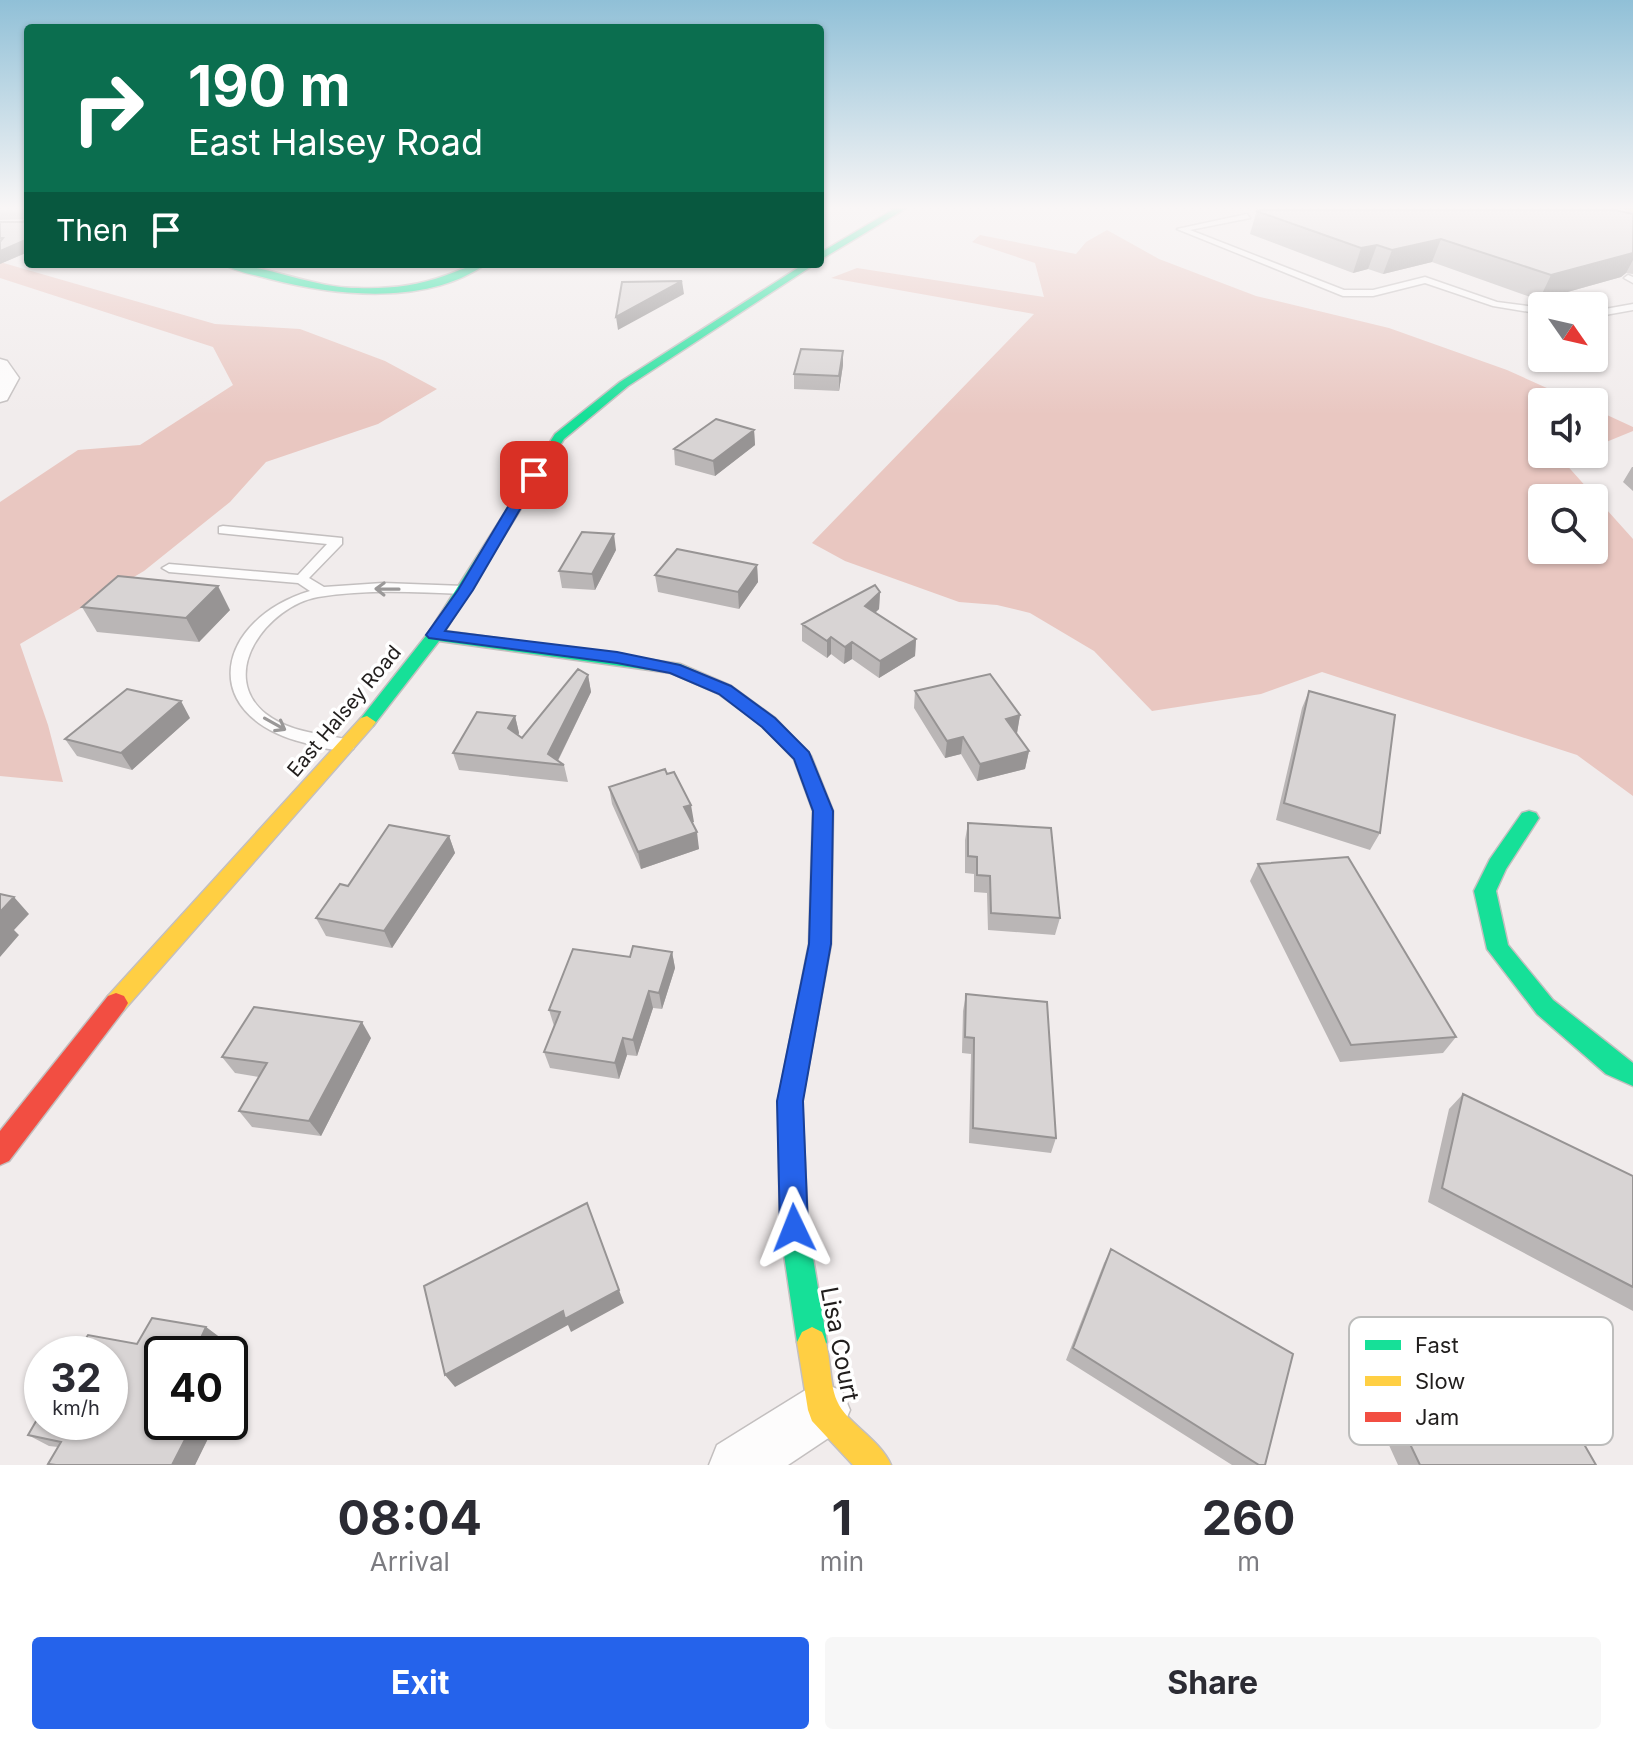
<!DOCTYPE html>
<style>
:root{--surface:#fff;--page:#f7f7f7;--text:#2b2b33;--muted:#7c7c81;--accent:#2563eb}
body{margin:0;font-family:Inter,sans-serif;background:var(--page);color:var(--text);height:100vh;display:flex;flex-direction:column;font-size:30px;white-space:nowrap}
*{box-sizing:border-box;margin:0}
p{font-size:26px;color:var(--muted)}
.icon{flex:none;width:44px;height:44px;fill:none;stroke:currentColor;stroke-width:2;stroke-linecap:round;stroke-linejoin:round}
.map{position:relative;height:1465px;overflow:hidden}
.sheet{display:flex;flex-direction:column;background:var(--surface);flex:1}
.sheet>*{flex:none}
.top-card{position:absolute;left:24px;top:24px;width:800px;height:244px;border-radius:8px;box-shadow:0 2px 6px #0004;background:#0b6e4f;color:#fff;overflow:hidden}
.needle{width:52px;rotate:124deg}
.fabs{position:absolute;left:1528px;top:292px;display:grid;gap:16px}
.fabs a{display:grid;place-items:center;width:80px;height:80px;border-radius:8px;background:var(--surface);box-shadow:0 2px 6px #0004;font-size:40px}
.speed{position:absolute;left:24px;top:1336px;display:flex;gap:16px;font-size:40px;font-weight:700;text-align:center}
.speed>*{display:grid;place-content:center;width:104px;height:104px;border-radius:50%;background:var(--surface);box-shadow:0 2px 6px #0004;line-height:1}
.speed small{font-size:20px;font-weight:400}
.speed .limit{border:4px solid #111;border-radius:12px;background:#fff;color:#111}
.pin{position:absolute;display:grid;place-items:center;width:68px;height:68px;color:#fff;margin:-34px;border-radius:16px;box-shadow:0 4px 12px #0006}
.me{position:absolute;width:88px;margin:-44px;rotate:358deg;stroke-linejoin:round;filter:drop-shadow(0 0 6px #0008)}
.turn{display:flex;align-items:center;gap:28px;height:168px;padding:0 32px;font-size:36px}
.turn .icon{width:104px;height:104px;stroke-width:2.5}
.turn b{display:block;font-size:56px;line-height:68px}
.then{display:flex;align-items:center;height:76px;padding:0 32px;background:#0003;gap:16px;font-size:30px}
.eta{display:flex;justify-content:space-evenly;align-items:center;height:136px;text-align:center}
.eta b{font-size:48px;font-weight:700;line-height:56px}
.action{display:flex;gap:16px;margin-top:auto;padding:16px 32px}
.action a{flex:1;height:92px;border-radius:8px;background:var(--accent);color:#fff;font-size:32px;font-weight:700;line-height:92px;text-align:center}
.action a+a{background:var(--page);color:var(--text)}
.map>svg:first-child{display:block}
.forest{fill:#e9c7c1;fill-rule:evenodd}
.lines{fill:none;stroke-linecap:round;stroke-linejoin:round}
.lane-casing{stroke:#c3bfbf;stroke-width:3}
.street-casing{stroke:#c3bfbf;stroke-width:3}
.fast-casing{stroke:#c3bfbf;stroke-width:3}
.slow-casing{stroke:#c3bfbf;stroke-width:3}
.jam-casing{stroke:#c3bfbf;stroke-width:3}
.lane{fill:#fdfcfc;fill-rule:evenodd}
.street{fill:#fdfcfc;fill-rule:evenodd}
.fast{fill:#16e098;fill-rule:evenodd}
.slow{fill:#ffcf43;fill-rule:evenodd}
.jam{fill:#f24e42;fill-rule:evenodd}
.wall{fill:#bab6b6}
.shaded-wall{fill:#979494}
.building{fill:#d8d4d4;stroke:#979494;stroke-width:2}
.oneway{stroke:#9a9898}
.route{fill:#2563eb;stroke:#184099;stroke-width:2}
.labels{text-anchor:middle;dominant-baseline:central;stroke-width:7;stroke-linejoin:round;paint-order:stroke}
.street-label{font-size:20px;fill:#211e1d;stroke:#fff}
.near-street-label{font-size:24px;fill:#211e1d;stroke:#fff}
.key{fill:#fff;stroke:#bcbcbb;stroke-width:2}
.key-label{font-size:22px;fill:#211e1d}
</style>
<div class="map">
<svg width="1633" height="1465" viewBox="0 0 1633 1465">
<rect width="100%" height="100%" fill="#f1ecec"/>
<path class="forest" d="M1107,230L1159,259L1256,296L1389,328L1507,370L1578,402H1542V454H1577L1563,461L1633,539V796L1577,755L1322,672L1261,694L1152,711L1094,651L1030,613L997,605L959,602L845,561L812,543L1034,314L831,278L857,268L1044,297L1035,263L972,242L980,235L1076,254L1086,242ZM1542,498H1594V550H1542Z
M0,262L215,324L300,329L385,361L437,389L378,424L266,462L230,502L144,571L20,644L48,725L63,782L0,776V502L78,450L140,445L233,385L213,347L0,278Z
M1594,409L1633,427V431L1594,447Z"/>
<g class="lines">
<defs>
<path id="lane" d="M1247,214L1250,218L1190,230L1344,290H1373L1425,277L1497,302L1542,308V314L1493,306L1425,283L1373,296H1343L1177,229Z
M1628,275L1633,277V283L1624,278Z
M1633,304V310L1594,317V311Z
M223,526L342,538V544L309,578L324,587L383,583L464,586L471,590L464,594C415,592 366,589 318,597C268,606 216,674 266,714C292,734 323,733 353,741L355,745L353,749C338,753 319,747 305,743C194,715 217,619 310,591L298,583L169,572L162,568L169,564L298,575L327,544L219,533V527Z"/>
<path id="street" d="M0,359L7,361L19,378L7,400L0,402Z
M823,1383L842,1391L850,1410L842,1429L788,1465H709L717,1445L804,1391Z"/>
<path id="fast" d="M894,209H905L820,260V253Z
M223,264C266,264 312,288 358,288C387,289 417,286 444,276C459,271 470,264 486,264C426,306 336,296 270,279C255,275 236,272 223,264Z
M804,264H815L628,386L564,439L445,631L680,664L731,686L775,718L811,756L833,811L831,944L802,1101L808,1228L827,1342L822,1352L812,1357L802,1352L797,1342L780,1228L778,1101L809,944L813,811L794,759L763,726L719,694L671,673L439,641L373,726L367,728L358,722L429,632L555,434L620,382Z
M1529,811L1536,813L1539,818L1506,869L1496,891L1508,945L1553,1000L1633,1063V1086L1606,1074L1537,1014L1487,949L1474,891L1490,859L1522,813Z"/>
<path id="slow" d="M1626,209H1633V212Z
M367,716L376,722L373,726L124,1010L116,1013L108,1010L104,1003L108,996L361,718Z
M812,1327L822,1332C832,1353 828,1380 837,1401C846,1423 880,1439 891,1465H853L812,1421L808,1410L797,1342L802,1332Z"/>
<path id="jam" d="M116,993L124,996L128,1003L124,1010L9,1161L0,1165V1131L108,996Z"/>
</defs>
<use href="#lane" class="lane-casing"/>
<use href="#street" class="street-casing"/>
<use href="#fast" class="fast-casing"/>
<use href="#slow" class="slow-casing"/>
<use href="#jam" class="jam-casing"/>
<use href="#lane" class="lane"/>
<use href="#street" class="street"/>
<use href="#fast" class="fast"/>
<use href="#slow" class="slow"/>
<use href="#jam" class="jam"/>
</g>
<path class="wall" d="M0,210H28V252L0,264V222H23L26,219L0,220Z
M1257,210H1615L1633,214V274L1626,273L1621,277L1539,300L1432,262L1383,274L1368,269L1353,273L1250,234Z
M843,351V365L839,391L794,389V374Z
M754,430L755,445L715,476L675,465L674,449Z
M1632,467H1633V491L1623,482Z
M616,550L595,590L562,588L559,571Z
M757,565L758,582L739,609L658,592L655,575Z
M880,592L879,609L875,613L916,639L915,656L879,678L852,659L844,664L831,654L827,658L802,641V624Z
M82,607L230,610L199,642L97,632Z
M588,675L591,692L558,761L564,765L568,782L459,770L453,753L515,716L519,733L518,735L522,738Z
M915,691L1020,715L1017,733H1016L1029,751L1025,769L977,781L961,754L945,758L914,708Z
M1309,691L1380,833L1370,850L1276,820L1302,708Z
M190,718L132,770L77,756L65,739Z
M609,787L694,822H692L699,849L641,869L612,804Z
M968,823L1060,918L1055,935L988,930L987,893L974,892V874L965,873V840Z
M449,836L455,853L392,948L326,936L316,918Z
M1258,864L1456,1037L1443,1053L1340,1062L1250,881Z
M672,952L675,968L662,1009L653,1008L637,1056L627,1055L619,1079L550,1068L544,1052L554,1026L549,1010L630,957Z
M966,994L1056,1138L1051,1153L969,1143L971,1054L962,1053L963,1011Z
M371,1038L321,1136L252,1127L239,1111L259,1077L235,1073L222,1057Z
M1463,1094L1633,1176V1311L1428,1202L1449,1109Z
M1111,1249L1265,1465H1232L1066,1360L1104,1263Z
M206,1327L222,1339L220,1343L233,1346L248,1358L195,1465H51L48,1464L58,1447L49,1446L28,1435L137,1344Z
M1399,1421L1596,1465H1398L1383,1432Z"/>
<path class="shaded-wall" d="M28,239V252L0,264V251Z
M1441,239L1432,262L1383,274L1392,250Z
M1377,245L1368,269L1353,273L1361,248Z
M1633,253V260L1626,273L1621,277L1539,300L1551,275Z
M682,281L684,294L618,330L616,317Z
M843,351V365L839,391V376Z
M754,430L755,445L715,476L713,461Z
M614,534L616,550L595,590L592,574Z
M757,565L758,582L739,609L738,592Z
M218,586L230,610L199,642L186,618Z
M880,592L879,609L864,623L865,606Z
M831,637V654L827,658V641Z
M916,639L915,656L879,678L880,661Z
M852,642V659L844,664L845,647Z
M588,675L591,692L556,764L548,754Z
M181,701L190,718L132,770L121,753Z
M1020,715L1017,733L1003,736L1006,719Z
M515,716L519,733L513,746L508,728Z
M963,737L961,754L945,758L947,741Z
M1029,751L1025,769L977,781L980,764Z
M691,805L694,822L686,824L684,807Z
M697,832L699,849L641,869L638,852Z
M449,836L455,853L392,948L384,931Z
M14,897L29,914L14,930L19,935L0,957V912Z
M672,952L675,968L662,1009L659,993Z
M649,991L653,1008L637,1056L633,1040Z
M362,1022L371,1038L321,1136L309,1121Z
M623,1038L627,1055L619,1079L615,1063Z
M619,1290L624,1303L571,1332L568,1325L455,1387L445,1375L563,1311Z
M206,1327L222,1339L215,1352L200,1340Z
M233,1346L248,1358L230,1394V1354H229Z
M194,1422H216L195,1465H172Z"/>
<path class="building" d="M23,210H28V239L0,251V242L3,238H0V222H23L26,219Z
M1264,210H1615L1633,214V253L1551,275L1441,239L1392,250L1377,245L1361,248L1256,211Z
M682,281L616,317L622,282Z
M801,349L843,351L839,376L794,374Z
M716,419L754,430L713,461L674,449Z
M582,532L614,534L592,574L559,571Z
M677,549L757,565L738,592L655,575Z
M118,576L218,586L186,618L82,607Z
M875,585L880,592L865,606L916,639L880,661L852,642L845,647L831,637L827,641L802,624Z
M578,669L588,675L548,754L564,765L453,753L477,712L515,716L508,728L522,738Z
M990,674L1020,715L1006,719L1029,751L980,764L963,737L947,741L915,691Z
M127,689L181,701L121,753L65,739Z
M1309,691L1395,715L1380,833L1284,803Z
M665,769L667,774L674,772L691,805L684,807L697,832L638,852L609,787Z
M968,823L1051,828L1060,918L991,913L990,876L977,875V857L968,856Z
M389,825L449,836L384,931L316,918L340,884L348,886Z
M1348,857L1456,1037L1351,1045L1258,864Z
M0,894L14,897L0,912Z
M633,946L672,952L659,993L649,991L633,1040L623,1038L615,1063L544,1052L560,1012L549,1010L573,949L630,957Z
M966,994L1047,1002L1056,1138L973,1128L974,1038L965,1037Z
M254,1007L362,1022L309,1121L239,1111L267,1063L222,1057Z
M1463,1094L1633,1176V1287L1442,1188Z
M587,1203L619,1290L565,1319L563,1311L445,1375L424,1286Z
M1111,1249L1293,1354L1265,1465H1259L1073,1348Z
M152,1318L206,1327L200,1340L233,1346L229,1354H162V1422H194L172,1465H56L48,1464L61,1442L28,1435L42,1411V1422H110V1354H76L88,1335L137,1344Z
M1554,1392L1596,1465H1420L1399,1421Z"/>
<defs><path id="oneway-shaft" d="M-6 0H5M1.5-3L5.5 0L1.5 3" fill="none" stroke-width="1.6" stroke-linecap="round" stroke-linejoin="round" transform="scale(2)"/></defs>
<g class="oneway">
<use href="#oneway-shaft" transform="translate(387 589) rotate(-179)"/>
<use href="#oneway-shaft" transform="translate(275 724) rotate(29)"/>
</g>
<linearGradient id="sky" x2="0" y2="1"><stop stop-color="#90c0d7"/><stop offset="0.5" stop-color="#f9f6f6"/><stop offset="1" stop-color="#f9f6f6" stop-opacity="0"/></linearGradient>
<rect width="1633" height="415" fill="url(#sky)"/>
<path class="route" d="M534,471L540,475L473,590L445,631L617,652L680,665L731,686L775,718L809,752L833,811L831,944L803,1101L808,1228L804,1237L794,1241L784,1237L780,1228L777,1101L809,944L813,811L794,759L762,727L719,694L670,673L617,663L429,638L426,635L458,590L527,475Z"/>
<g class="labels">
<g class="street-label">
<text transform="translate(344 711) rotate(-50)">East Halsey Road</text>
</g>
<g class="near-street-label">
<text transform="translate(840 1344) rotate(79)">Lisa Court</text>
</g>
</g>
<rect x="1349" y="1317" width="264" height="128" rx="12" class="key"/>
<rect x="1365" y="1340" width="36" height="10" fill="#16e098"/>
<rect x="1365" y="1376" width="36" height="10" fill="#ffcf43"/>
<rect x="1365" y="1412" width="36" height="10" fill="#f24e42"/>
<g class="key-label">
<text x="1415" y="1353">Fast</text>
<text x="1415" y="1389">Slow</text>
<text x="1415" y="1425">Jam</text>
</g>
</svg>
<div class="fabs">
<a><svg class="needle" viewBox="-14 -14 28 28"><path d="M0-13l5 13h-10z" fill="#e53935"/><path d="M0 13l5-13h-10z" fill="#7c7c81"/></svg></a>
<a><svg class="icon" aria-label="sound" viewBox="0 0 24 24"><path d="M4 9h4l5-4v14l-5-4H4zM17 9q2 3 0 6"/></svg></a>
<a><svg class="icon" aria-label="search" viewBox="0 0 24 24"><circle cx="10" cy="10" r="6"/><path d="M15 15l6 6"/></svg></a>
</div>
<div class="speed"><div>32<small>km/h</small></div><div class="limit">40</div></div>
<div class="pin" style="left:534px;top:475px;background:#d93025"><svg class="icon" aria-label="arrive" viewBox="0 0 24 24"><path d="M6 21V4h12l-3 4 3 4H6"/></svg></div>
<svg class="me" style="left:794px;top:1228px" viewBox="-20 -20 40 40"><path d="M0-17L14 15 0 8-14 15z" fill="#2563eb" stroke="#fff" stroke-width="4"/></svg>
<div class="top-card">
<div class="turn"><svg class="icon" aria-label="right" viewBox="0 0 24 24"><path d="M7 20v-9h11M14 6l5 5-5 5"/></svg><div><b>190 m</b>East Halsey Road</div></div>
<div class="then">Then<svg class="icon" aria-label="arrive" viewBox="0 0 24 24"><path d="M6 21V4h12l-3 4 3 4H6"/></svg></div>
</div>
</div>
<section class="sheet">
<div class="eta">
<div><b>08:04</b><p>Arrival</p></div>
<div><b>1</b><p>min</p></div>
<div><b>260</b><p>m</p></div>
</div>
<div class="action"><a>Exit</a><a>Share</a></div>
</section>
